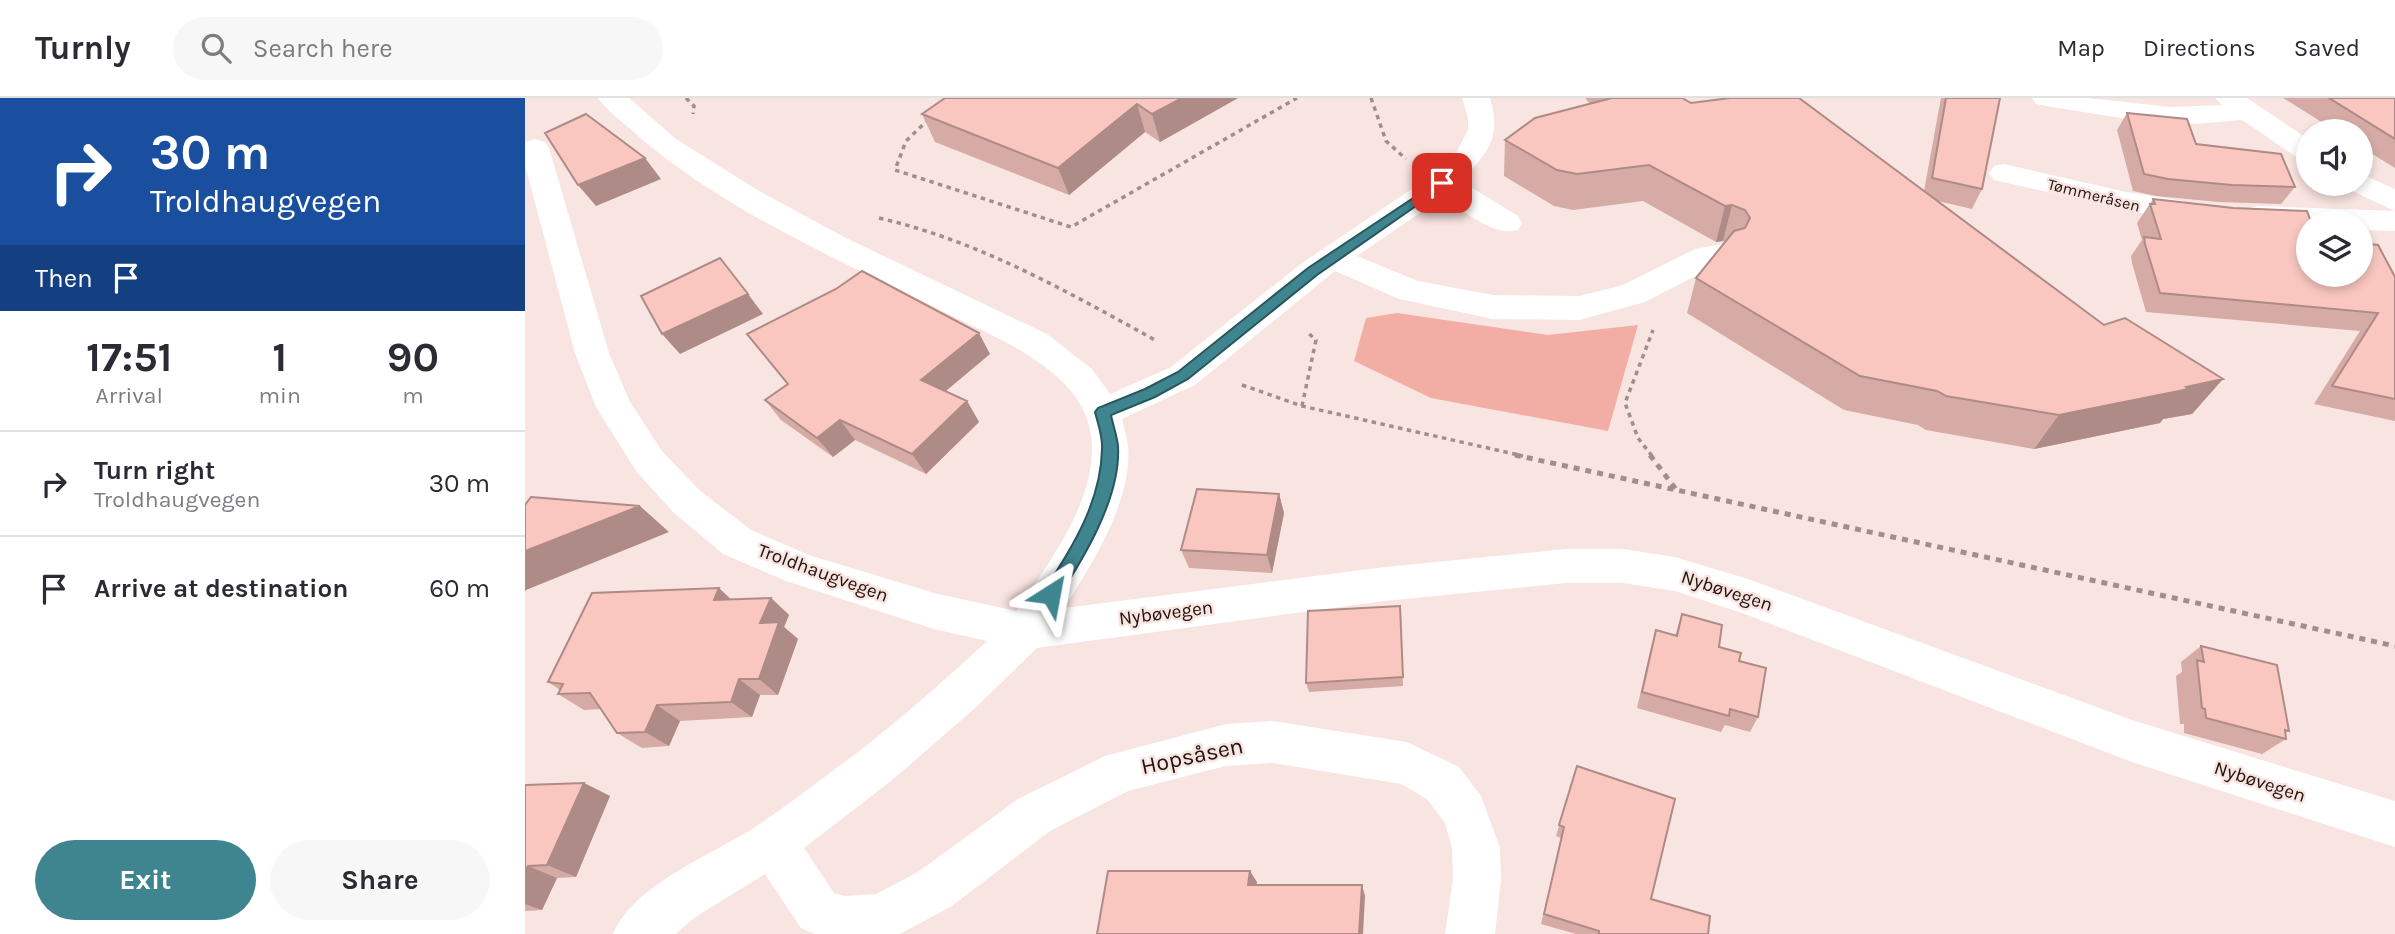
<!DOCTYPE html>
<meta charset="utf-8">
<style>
:root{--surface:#fff;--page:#f7f7f7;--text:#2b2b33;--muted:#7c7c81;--line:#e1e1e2;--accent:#3f858f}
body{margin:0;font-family:Karla,sans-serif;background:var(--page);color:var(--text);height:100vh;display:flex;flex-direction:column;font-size:26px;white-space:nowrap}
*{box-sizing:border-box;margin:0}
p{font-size:23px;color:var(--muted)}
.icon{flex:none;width:38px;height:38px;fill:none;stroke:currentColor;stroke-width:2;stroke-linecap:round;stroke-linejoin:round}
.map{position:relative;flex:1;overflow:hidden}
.side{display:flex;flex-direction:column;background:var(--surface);width:525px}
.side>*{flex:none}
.banner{background:#1a4fa0;color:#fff;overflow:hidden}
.tools{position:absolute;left:1771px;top:21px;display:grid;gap:14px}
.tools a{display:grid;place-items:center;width:77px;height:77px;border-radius:50%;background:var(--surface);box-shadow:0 4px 10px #0003;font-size:35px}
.pin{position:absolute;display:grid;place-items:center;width:60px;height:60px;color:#fff;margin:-30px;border-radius:14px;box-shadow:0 4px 10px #0006}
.me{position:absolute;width:77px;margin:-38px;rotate:34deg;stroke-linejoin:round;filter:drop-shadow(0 0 5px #0008)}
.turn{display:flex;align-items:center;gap:24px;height:147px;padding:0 35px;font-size:32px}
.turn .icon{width:91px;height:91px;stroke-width:2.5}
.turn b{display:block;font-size:49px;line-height:60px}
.then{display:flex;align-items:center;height:66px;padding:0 35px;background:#0003;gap:14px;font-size:26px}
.eta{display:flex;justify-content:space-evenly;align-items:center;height:119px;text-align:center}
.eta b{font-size:42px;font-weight:700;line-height:49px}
.cta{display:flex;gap:14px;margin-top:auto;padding:14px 35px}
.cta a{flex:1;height:80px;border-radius:42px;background:var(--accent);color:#fff;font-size:28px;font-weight:700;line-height:80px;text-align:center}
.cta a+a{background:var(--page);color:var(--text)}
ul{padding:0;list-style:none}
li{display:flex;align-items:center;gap:21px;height:105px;padding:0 35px;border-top:2px solid var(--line)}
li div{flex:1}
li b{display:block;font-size:26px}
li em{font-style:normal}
header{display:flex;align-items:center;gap:42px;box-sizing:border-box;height:98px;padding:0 35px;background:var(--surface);border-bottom:2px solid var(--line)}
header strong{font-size:33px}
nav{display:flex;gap:38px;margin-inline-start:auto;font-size:24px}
.search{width:490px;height:63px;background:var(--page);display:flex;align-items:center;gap:18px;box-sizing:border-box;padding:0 24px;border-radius:38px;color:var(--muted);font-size:26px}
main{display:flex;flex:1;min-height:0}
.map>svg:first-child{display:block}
.green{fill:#f2aea5}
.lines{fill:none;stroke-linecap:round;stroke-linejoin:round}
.path-far1{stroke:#a18e8b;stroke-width:3.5;stroke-dasharray:4.5 4.5;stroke-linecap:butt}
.path{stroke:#a18e8b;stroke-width:5;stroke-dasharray:6 6;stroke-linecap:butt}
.minor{fill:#fff;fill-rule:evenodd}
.wall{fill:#d6aba5}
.shaded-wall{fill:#ae8b86}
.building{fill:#f9c7c0;stroke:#ae8b86;stroke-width:2}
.route{fill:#3f858f;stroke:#29565d;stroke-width:2}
.labels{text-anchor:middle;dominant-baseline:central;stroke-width:5;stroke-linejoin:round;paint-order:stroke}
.far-street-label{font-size:16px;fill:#22110f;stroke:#f8e4e1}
.street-label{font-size:19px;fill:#22110f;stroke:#f8e4e1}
.near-street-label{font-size:23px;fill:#22110f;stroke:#f8e4e1}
</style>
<header>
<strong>Turnly</strong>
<div class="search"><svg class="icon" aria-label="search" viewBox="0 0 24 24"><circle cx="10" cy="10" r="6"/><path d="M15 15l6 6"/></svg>Search here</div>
<nav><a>Map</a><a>Directions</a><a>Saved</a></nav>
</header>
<main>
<section class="side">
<div class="banner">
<div class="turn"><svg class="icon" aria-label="right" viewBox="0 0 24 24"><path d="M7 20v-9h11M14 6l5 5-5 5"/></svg><div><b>30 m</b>Troldhaugvegen</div></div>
<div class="then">Then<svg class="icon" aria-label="arrive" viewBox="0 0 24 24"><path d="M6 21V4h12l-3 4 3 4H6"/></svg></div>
</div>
<div class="eta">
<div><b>17:51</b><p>Arrival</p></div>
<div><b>1</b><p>min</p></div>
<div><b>90</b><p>m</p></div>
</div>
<ul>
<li><svg class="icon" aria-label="right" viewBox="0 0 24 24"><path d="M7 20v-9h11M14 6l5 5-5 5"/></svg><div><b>Turn right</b><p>Troldhaugvegen</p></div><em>30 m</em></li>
<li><svg class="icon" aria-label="arrive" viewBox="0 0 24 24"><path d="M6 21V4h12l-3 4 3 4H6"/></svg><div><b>Arrive at destination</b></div><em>60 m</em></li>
</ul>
<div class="cta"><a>Exit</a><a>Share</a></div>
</section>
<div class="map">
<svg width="1870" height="836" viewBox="0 0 1870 836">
<rect width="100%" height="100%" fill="#f8e4e1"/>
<path class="green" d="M872,215L1023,237L1113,227L1083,333L906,300L829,263L841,220Z"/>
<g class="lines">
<path class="path-far1" d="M161,0L169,8L168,16
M846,0L861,43L881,61
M404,21L381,43L370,72L546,129L772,0
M354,120C454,143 541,193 630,242
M717,287L777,308L998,358
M777,308L791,242L781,233
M1127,358L1113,340L1100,305L1128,232"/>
<path class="path" d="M990,357L1870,548
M1125,357L1153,394"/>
<path class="minor" d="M73,0H104L151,41L234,93L319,139L522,236L567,271L585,296L646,269L777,165L906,78L932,53L943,32V20L937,0H965C977,40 963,54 936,83L993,118L997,125L993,132C967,139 939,112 918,99L832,158L893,183L968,197L1054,198L1098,187L1170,151L1197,146L1208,149L1213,157L1208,165L1188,169L1120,204L1054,222L968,221L874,201L810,173L670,287L597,321C599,330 602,339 603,348C608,401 567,467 539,510L860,469L1041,451H1098L1150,459L1223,481L1607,622L1870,703V749L1607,664L1217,515L1150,493L1098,485H1041L860,503L512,550L448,612L366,683L279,750L309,795L320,798L351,796L393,774L493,701L580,658L701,626L748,623L882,644L934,669L956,698L975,750L976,781L970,836H920L928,781L927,750L920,725L902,701L876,686L748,665L701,668L603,693L525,733L427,808L375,836H290L276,830L240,776L169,820L151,836H88C108,787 187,757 230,729C265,706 299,679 333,654C378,619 421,581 462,543L409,531L261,483L198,456L148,414L111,373L71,309L50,255L0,67V44L10,41L20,44L24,50L84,255L105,304L137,353L174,392L226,432L284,457L409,495L491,513C526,462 588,382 560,316C539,265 463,236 417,213C316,163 196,111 111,36C99,25 83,14 73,0Z
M1507,0H1563L1646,9L1697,7L1690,0H1722L1783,41V63L1773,60L1717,22L1670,26L1621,24L1521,8L1511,6Z
M1479,66L1601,94L1676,106L1687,109L1691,116L1687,123L1676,126L1651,123L1469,82L1464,75L1469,68Z
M1836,76L1870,91V113L1825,92L1822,86H1836Z
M1732,108L1870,113V133L1836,132V124H1783V130L1721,125L1717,118L1721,111Z"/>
</g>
<path class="wall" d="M713,0L635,44L620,34L544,97L410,44L397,16Z
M1060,0H1157L1166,5L1399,93L1416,0H1475L1457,91L1447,111L1413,103L1579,227L1698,281L1667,316L1638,321L1635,325L1509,351L1401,332L1393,327L1319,312L1162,215L1171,180L1200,144L1198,143L1191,144L1118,103L1048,112L1029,108L979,78L980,42L1065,6Z
M1758,0H1870V70L1836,49V33H1811Z
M1602,15L1671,46L1770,89L1756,106L1694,104L1631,98L1608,93L1592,32Z
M1628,101L1783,177L1870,179V323L1789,306L1835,233L1621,214L1607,165L1606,158L1617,142L1612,125Z
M465,256L420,293L442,303L454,324L401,376L330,342L308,359L256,322L240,302L262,286Z
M754,396L759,415L747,475L664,470L656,452Z
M246,500L264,517L259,529L273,541L253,597H235L227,619L155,623L144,648L117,650L92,635L76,611L59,612L33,596L35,592L23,584L206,501Z
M1157,516L1194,549L1214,563L1233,619L1225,634L1200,627L1196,634L1112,610L1126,549L1131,532L1150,538Z
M876,517L878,588L784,594L781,585Z
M1676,548L1764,633L1760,635L1761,641L1737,656L1659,635V626H1655L1651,578L1657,574L1656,564Z
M1052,668L1126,801L1183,836H1051L1016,826L1036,740L1031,738Z
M59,685L85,698L51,779L32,780L17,812L0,813V687Z"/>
<path class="shaded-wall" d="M657,0H713L635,44L627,16Z
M612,6L620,34L544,97L533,70Z
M120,60L136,81L71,108L53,87Z
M1207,107L1198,143L1191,144L1200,108Z
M223,196L238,216L155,256L137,236Z
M454,235L465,256L409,303L396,282Z
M1698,281L1667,316L1638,321L1635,325L1509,351L1534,317L1661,289Z
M442,303L454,324L401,376L387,356Z
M315,322L330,342L308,359L292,340Z
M754,396L759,415L747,475L742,457Z
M115,408L144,434L1,492L0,494V453Z
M194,490L213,508L189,502Z
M246,500L264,517L259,529L273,541L253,597L234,581L235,525Z
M214,581L235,597L227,619L206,604Z
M132,607L155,623L144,648L120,634Z
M59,685L85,698L51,779L22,767Z
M3,768L32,780L17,812L0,806V773Z
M725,773L732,784L730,799L723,787Z
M837,787L840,798L838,836H834Z"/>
<path class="building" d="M420,0H657L627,16L612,6L533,70L397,16Z
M1087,0H1157L1166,5L1205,0H1274L1579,227L1600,220L1698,281L1661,289L1664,291L1534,317L1421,298L1412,293L1335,278L1171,180L1209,133L1220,130L1225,120L1220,112L1207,107L1200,108L1124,67L1052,76L1032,72L980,42L1010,20Z
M1421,0H1475L1457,91L1407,80Z
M1804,0H1870V41Z
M1602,15L1662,21L1671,46L1756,56L1770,89L1707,87L1643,81L1619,76Z
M61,16L120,60L53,87L20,35Z
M1628,101L1708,110L1782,113L1786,124H1783V177H1836V145L1853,147L1870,179V301L1807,288L1853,215L1635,195L1620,146L1619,139L1636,141L1625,106H1630Z
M195,160L223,196L137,236L116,198Z
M337,173L454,235L396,282L442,303L387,356L315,322L292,340L240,302L263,286L222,236L311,191Z
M672,391L754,396L742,457L656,452Z
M6,399L115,408L0,453V407Z
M194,490L189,502L246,500L235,525L254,524L234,581H214L206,604L132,607L120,634L92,635L65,595L33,596L38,586L23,584L67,495Z
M875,508L878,579L781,585L783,513Z
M1157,516L1197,527L1194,549L1216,555L1214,563L1241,570L1233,619L1205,611L1204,618L1117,594L1131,532L1152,538Z
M1676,548L1752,567L1764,633L1760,632L1761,641L1681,620L1680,611L1677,610L1672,562L1679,564Z
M1052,668L1150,701L1126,801L1185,818L1183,836H1074V833L1019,816L1039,729L1034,727Z
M59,685L22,767L3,768L0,773V687Z
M583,773H725L723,787H837L834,836H572Z"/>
<path class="route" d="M917,81L923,85L921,87L792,177L663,281L630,299L586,317C588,327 592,338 593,348C596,399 559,460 532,501L526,503L520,501L517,496L520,491C548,449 576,403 577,351C578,339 573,326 570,314L573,310L620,291L653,274L783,170Z"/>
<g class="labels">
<g class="far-street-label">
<text transform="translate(1569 97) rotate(14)">Tømmeråsen</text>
</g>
<g class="street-label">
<text transform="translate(298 475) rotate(20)">Troldhaugvegen</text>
<text transform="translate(1202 493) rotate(18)">Nybøvegen</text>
<text transform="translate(641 515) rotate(-7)">Nybøvegen</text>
<text transform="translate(1735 684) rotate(18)">Nybøvegen</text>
</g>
<g class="near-street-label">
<text transform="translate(667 658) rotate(-12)">Hopsåsen</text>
</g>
</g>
</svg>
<div class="tools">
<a><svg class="icon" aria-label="sound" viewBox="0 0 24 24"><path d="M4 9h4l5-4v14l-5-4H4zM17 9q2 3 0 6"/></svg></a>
<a><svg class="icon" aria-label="layers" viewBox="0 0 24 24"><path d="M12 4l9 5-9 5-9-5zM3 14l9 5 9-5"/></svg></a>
</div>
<div class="pin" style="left:917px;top:85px;background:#d93025"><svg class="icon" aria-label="arrive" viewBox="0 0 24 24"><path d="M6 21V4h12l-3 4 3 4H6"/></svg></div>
<svg class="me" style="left:526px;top:496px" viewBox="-20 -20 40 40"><path d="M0-17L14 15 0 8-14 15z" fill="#3f858f" stroke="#fff" stroke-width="4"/></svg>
</div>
</main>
